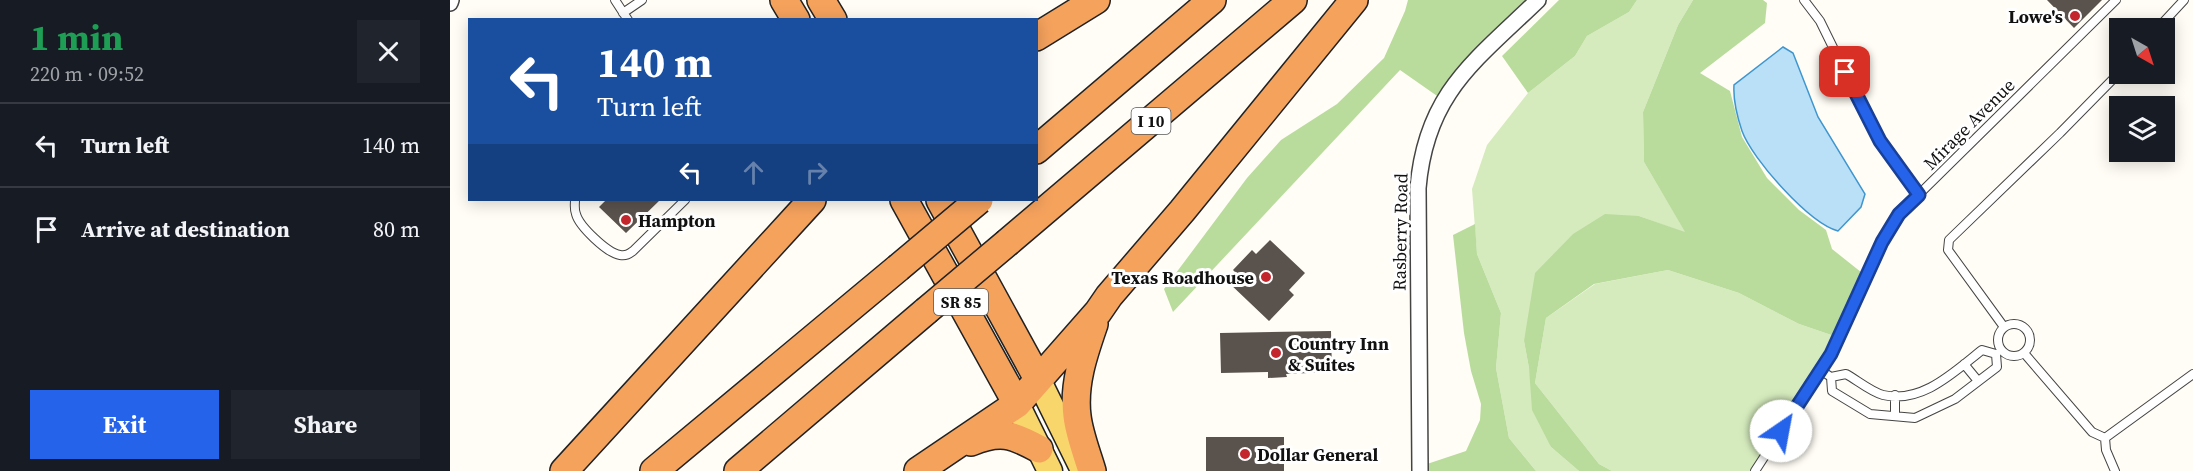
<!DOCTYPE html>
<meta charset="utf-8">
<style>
:root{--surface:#171b24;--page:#20242c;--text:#f1f3f6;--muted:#9ea1a6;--line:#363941;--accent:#2563eb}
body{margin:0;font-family:"Source Serif 4",serif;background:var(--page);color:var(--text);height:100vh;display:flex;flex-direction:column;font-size:22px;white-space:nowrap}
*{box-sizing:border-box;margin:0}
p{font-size:20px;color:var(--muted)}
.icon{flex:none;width:33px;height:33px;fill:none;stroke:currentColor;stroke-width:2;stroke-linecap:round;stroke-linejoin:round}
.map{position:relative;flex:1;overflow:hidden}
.panel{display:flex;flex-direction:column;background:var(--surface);width:450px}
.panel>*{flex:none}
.guide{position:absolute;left:18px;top:18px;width:570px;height:183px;border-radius:0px;box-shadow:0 3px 15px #0003;background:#1a4fa0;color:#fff;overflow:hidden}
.needle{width:39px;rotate:141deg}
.controls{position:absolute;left:1659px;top:18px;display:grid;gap:12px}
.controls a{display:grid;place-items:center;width:66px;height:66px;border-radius:0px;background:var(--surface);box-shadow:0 3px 15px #0003;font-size:30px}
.pin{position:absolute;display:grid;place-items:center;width:51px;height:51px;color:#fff;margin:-26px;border-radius:12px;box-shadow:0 3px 9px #0006}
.me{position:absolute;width:66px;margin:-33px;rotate:33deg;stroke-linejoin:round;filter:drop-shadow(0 0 4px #0008)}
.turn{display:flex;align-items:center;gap:21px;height:126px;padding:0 30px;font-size:27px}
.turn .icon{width:78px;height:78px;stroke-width:2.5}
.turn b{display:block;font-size:42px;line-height:51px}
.lanes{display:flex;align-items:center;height:57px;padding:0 30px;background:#0003;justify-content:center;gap:30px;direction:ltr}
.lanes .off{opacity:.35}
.round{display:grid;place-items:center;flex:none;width:63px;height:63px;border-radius:0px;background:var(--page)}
.head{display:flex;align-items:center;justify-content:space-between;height:102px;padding:0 30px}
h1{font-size:36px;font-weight:700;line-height:45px;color:#1e9e55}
.primary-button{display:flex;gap:12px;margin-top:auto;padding:12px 30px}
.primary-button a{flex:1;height:69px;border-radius:0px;background:var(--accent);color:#fff;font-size:24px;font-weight:700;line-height:69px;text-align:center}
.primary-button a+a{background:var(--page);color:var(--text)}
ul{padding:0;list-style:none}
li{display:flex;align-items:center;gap:18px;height:84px;padding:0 30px;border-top:2px solid var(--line)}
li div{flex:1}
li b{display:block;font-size:22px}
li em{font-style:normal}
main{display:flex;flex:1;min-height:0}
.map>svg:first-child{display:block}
.green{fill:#d5ebbd}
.forest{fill:#b9dc9c}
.water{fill:#b9e0f7;stroke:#3f96cf;stroke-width:1.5}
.building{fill:#5a524d}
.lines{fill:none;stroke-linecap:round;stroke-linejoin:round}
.lane-casing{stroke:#444;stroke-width:10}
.street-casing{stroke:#444;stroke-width:18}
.primary-casing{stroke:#222;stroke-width:27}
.highway-casing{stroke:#222;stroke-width:30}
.lane{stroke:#fff;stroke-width:8}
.street{stroke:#fff;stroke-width:15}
.primary{stroke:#f9d66b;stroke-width:24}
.highway{stroke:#f5a25d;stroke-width:27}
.highway-bridge-casing{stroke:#222;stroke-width:30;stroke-linecap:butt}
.highway-bridge{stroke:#f5a25d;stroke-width:27}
.route-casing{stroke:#184099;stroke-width:15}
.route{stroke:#2563eb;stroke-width:10}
.poi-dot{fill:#c4262e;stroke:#fff;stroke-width:2}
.labels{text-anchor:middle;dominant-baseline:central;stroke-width:6;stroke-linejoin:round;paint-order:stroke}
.shield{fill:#fff;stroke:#585858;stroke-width:1.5}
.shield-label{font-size:16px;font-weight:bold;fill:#111}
.poi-label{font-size:18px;font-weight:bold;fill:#111;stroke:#fff;text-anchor:start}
.street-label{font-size:18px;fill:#111;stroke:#fff}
</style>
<main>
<section class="panel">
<div class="head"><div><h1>1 min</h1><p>220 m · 09:52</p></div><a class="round"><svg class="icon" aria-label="close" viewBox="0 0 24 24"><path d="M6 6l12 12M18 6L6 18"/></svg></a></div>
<ul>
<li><svg class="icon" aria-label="left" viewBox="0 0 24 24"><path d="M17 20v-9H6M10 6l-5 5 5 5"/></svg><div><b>Turn left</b></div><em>140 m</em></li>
<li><svg class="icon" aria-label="arrive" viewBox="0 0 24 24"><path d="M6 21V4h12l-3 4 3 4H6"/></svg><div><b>Arrive at destination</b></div><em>80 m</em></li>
</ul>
<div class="primary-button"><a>Exit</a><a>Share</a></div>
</section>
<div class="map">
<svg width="1743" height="471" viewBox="0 0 1743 471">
<rect width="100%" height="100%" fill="#fffdf5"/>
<path class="green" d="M1187,0H1243L1228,25L1193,112L1194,162L1236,233L1189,216L1074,341L1079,368L1101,447L1129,471H1086L1059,438L1046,368L1051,313L1027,254L1022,189L1037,145L1078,93L1125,56L1137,36L1179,12Z
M1218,270L1289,293L1349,324L1393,339L1310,471H1162L1149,464L1085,383L1096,318L1145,284Z"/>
<path class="forest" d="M958,0H1090L990,98L950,70L723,312L714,289L797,178L831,140L887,104L934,58L955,11Z
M1109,0H1187L1179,12L1137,36L1125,56L1078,93L1052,56Z
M1243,0H1313L1317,3L1315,23L1250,73L1280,91L1292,137L1317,178L1349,210L1376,230L1382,249L1421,280L1393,339L1349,324L1289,293L1218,270L1144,284L1096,318L1085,383L1149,464L1162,471H1129L1101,447L1082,410L1079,368L1074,341L1085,273L1123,234L1155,214L1189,216L1235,232L1194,162L1193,112L1228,25Z
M1025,224L1027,254L1051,313L1046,368L1059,438L1086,471H974V465L1016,451L1030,420L1031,404L1021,371L1014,333L1003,235Z"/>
<path class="water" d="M1333,47L1343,53L1368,117L1415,194L1411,207L1388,231C1359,223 1302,159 1292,131C1287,116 1283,100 1284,85Z"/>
<path class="building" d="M1597,0H1652L1624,28Z
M156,200H210L176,233L149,207Z
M820,240L855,273L839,290L844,295L819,321L778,282L786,273L783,270L802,250L806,254Z
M881,331L882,372L836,374L837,377L818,378V372L771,373L770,333Z
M756,437H834V471H756Z"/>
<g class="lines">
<defs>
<path id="lane" d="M165,0L178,20
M1354,0L1370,21L1429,141L1469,195
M173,13L192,0
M1708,28L1734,0
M125,200C125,204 124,209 126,214C129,226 157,253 170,255C176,256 179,254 183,251L235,200
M1548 340a16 16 0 1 1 32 0a16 16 0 1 1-32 0Z
M1554,327L1498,250L1499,240L1610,133L1670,72
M1574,353L1642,432L1655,438
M1514,364L1528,381
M1370,370L1381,377L1396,374C1407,380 1421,392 1433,395C1472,404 1504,372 1532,350L1546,354L1547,367L1505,399L1465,418L1420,414L1382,391L1381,377
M1445,416V395
M1305,471L1381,354L1432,242L1449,214L1666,0
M1665,471L1656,450L1655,438L1743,374"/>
<path id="street" d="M0,3L1,0
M970,471L968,188C976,93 1025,61 1088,0"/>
<path id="primary" d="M588,379L631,466
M567,404L600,471"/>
<path id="highway" d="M334,0L346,20
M371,0L383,20
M586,37L646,0
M586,150L762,0
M454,200L567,404
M490,200L588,379
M558,242L843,0
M521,442C550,430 562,434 589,449
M114,471L362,200
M204,471L448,268
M288,471L476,311
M468,471L567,404L648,312L659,296L732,211L904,0
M642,471C637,454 629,434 627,416C623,384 634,353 644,324"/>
</defs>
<use href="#lane" class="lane-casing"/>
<use href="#street" class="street-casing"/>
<use href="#primary" class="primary-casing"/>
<use href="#highway" class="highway-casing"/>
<use href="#lane" class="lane"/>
<use href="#street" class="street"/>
<use href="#primary" class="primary"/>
<use href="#highway" class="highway"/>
<defs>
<path id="highway-bridge" d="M448,268L529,200
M476,311L558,242"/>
</defs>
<use href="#highway-bridge" class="highway-bridge-casing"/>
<use href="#highway-bridge" class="highway-bridge"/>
</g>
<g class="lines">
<defs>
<path id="route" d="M1331,431L1381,354L1432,242L1449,214L1469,195L1430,141L1395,72"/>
</defs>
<use href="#route" class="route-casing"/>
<use href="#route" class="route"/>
</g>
<g class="poi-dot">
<circle cx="1625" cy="16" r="6"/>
<circle cx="176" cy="220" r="6"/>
<circle cx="816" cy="277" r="6"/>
<circle cx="826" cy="353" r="6"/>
<circle cx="795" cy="454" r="6"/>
</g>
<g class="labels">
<g class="shield">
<rect x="681.5" y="108" width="39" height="26" rx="4.5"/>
<rect x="484" y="289" width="54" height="26" rx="4.5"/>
</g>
<g class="shield-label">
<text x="701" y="121">I 10</text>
<text x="511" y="302">SR 85</text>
</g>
<g class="poi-label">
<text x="1613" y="16" text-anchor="end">Lowe's</text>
<text x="188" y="220">Hampton</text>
<text x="804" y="277" text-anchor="end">Texas Roadhouse</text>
<text x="838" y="343">Country Inn<tspan x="838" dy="21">&amp; Suites</tspan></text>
<text x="807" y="454">Dollar General</text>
</g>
<g class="street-label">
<text transform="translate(1519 124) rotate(-45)">Mirage Avenue</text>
<text transform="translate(950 232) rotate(-89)">Rasberry Road</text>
</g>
</g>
</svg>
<div class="controls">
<a><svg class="needle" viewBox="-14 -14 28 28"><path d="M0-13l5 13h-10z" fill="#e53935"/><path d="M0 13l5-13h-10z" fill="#9ea1a6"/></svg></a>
<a><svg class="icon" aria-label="layers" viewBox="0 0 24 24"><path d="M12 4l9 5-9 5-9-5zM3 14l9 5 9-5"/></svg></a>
</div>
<div class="pin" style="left:1395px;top:72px;background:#d93025"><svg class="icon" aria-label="arrive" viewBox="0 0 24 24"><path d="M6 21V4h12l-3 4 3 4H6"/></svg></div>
<svg class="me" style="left:1331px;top:431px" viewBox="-20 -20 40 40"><circle r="19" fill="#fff"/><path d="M0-13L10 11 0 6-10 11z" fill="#2563eb"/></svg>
<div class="guide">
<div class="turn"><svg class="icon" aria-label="left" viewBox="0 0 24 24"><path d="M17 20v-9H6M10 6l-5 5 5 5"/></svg><div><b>140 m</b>Turn left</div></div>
<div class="lanes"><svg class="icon" aria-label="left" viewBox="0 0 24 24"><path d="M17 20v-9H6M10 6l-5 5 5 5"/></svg><svg class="icon off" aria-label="ahead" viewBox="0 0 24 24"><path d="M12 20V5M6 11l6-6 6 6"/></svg><svg class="icon off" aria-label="right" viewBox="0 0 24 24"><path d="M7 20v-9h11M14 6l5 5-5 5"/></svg></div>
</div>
</div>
</main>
